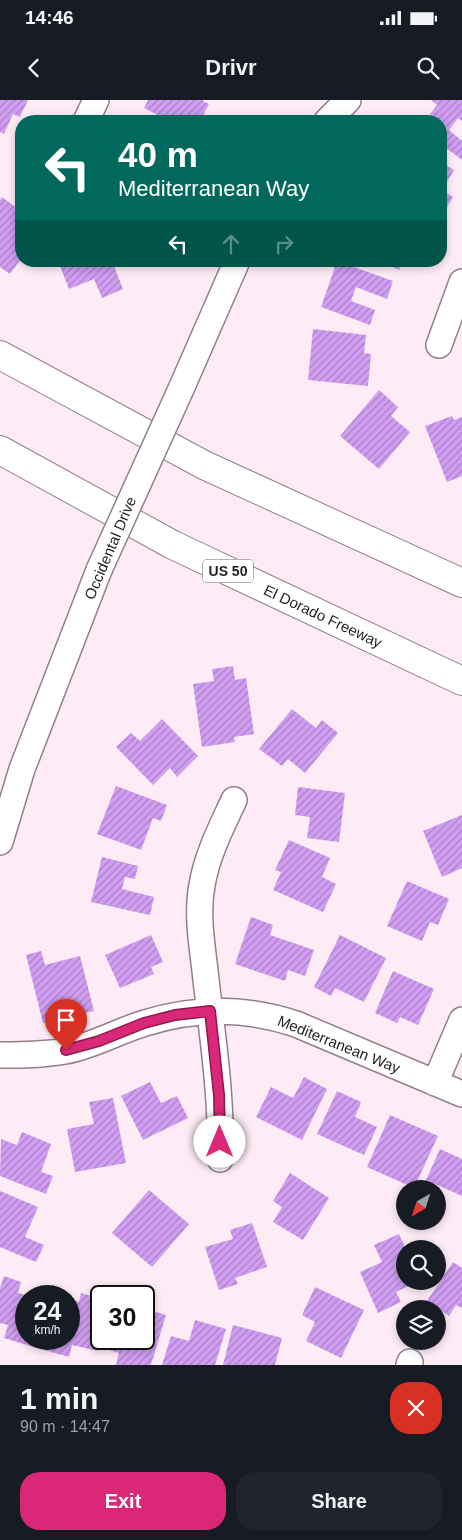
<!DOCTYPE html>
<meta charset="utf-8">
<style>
:root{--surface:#171b24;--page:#20242c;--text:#f1f3f6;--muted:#9ea1a6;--accent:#db2777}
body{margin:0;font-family:Arial,sans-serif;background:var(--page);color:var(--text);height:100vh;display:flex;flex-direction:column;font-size:19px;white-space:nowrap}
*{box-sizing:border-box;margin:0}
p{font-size:16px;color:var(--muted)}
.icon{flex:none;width:28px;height:28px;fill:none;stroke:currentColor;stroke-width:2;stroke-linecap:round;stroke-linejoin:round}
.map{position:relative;height:1265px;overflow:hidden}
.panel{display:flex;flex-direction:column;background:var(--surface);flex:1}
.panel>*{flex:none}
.top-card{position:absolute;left:15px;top:15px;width:432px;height:152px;border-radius:20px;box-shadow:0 2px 8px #0003;background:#00695c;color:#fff;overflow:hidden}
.needle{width:32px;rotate:219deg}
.buttons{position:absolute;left:396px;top:1080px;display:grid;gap:10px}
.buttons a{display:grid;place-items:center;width:50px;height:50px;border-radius:50%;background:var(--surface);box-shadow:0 2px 8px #0003;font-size:25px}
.speed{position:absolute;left:15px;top:1185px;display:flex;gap:10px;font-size:25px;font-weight:700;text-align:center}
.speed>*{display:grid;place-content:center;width:65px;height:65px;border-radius:50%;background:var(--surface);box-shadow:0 2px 8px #0003;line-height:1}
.speed small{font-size:12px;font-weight:400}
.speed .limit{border:2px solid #111;border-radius:8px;background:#fff;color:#111}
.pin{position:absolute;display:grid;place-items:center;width:42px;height:42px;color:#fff;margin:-51px -21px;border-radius:50% 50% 50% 0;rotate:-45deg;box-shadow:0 0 5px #0007}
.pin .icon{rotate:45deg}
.me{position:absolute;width:55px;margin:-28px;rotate:0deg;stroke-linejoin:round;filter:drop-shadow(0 0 4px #0008)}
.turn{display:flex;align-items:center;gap:18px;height:105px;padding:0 20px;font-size:22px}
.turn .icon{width:65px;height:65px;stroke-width:2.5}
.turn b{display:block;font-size:35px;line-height:42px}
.lanes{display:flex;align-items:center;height:48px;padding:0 20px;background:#0003;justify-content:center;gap:25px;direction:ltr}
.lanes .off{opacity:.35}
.round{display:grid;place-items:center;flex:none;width:52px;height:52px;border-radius:20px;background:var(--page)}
.summary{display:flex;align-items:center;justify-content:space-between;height:85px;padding:0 20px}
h1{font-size:30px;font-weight:700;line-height:38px}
.cta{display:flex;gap:10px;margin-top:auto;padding:10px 20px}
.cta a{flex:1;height:58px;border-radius:20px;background:var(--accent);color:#fff;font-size:20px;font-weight:700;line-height:58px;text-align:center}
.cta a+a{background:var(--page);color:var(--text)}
.status{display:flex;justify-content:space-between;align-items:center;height:35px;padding:0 25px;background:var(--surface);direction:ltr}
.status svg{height:14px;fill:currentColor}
header{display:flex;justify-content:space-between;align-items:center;height:65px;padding:0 20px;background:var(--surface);font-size:22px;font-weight:700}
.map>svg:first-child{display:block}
.building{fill:url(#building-hatch)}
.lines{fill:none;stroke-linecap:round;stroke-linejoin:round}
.minor-casing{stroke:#937f8b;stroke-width:28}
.highway-casing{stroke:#937f8b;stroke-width:30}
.minor{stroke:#fff;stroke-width:25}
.highway{stroke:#fff;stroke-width:28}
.minor-bridge-casing{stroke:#937f8b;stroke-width:28;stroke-linecap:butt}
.minor-bridge{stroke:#fff;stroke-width:25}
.route-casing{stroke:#8e194d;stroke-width:12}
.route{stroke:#db2777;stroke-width:9}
.labels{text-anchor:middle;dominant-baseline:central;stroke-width:4;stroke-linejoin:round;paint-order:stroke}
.shield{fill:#fff;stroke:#656063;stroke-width:1}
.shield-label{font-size:14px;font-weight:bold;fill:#231c20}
.street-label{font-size:15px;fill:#231c20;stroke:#fff}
</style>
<div class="status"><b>14:46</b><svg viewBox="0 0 49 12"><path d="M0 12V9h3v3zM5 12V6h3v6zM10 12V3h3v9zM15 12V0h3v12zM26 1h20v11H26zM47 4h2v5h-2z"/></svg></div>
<header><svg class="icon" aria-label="back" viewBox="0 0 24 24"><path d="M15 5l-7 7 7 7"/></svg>Drivr<svg class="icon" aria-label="search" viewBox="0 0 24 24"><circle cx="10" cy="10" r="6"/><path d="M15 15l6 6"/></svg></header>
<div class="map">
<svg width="462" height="1265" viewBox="0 0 462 1265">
<defs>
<pattern id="building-hatch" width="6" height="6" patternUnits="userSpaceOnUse" patternTransform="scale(1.25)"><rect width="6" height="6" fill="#d19ef2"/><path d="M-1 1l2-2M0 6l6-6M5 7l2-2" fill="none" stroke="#a980c4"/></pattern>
</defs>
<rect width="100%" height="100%" fill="#fdebf5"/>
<path class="building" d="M0,0H28L20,17L13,14L4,34L0,32Z
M148,0H203V1L209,4L200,21H169L144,8Z
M431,0H462V21L458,18L449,30L462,41V60L441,44V21H425L437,5Z
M441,62L454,70L442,90L453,97L441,117Z
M2,97L21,111V159L10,174L0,167V100Z
M58,161H112L123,189L102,198L94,179L69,189Z
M337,161L393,181L387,199L356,187L351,201L375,210L370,225L321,207Z
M380,161H403L399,170Z
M313,229L366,235L364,253L371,254L368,286L308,280Z
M379,290L398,307L391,316L410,332L379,369L340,336Z
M452,316L454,320L462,317V376L447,382L425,326Z
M233,566L235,580L246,578L254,634L234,637L235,642L202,647L193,584L214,581L212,569Z
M292,609L316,628L322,620L338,633L305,673L288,659L282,666L259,649Z
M162,619L198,656L177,677L170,668L153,685L116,647L131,633L140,641Z
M116,686L167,705L161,721L153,718L141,750L97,734Z
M298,687L345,693L339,742L307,738L310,717L295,715Z
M462,715V768L442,777L423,731Z
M289,740L330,758L322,777L336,784L323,812L273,790L281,772L275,770Z
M102,757L138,766L135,779L125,777L122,789L154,797L150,815L91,802Z
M407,781L449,799L438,825L430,822L422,841L387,826Z
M251,817L273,825L270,835L314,850L305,876L288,870L285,881L235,864Z
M151,835L163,862L151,867L154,874L120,888L105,855Z
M340,835L386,858L364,902L335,888L331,896L314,887Z
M41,851L45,865L80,856L94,911L43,923L26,855Z
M393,871L434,889L418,925L400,917L397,923L375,913Z
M304,977L327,989L302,1040L256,1017L271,987L293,998Z
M150,982L161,1003L177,996L188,1018L143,1040L121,996Z
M337,991L361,1002L355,1017L377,1027L364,1055L317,1034Z
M113,998L126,1063L75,1072L67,1029L94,1024L89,1002Z
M390,1015L438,1036L414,1088L367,1067Z
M22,1032L51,1044L41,1072L53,1076L46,1094L0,1076L1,1039L17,1045Z
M440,1049L462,1059V1096L426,1080Z
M290,1073L329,1098L303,1140L273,1122L282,1107L273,1101Z
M149,1090L189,1124L152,1167L112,1133Z
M0,1091L38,1107L25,1137L44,1145L36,1162L0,1147Z
M252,1123L267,1167L235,1178L238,1184L219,1190L205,1147L233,1139L230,1130Z
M399,1134L406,1149L405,1181H419L396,1192L401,1202L378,1213L360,1172L382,1162L374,1145Z
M453,1162L462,1168V1208L456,1205L449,1216L427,1201Z
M4,1176L21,1182L18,1193L26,1195V1239H36L34,1247L4,1238L8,1225L0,1223V1188Z
M315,1187L364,1210L341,1258L306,1241L315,1222L302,1215Z
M81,1193L101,1199V1237L98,1251L72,1245L69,1257L44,1250L47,1239H69V1199L79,1202Z
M144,1208L166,1215L151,1265H116L119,1253L105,1249L108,1239H144Z
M195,1220L226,1229L215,1265H162L171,1236L189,1241Z
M233,1225L282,1238L275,1265H223Z"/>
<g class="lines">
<defs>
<path id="minor" d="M86,21L96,0
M327,21L348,0
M439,245L462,182
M181,289L237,161
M0,742L22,669L99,470
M0,955C22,955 43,955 65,951C93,946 118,931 145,923C194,908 246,907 296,924L462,994
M435,983L462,920
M220,1059C222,999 213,940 206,880C203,849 196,817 202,785C207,755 221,728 234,700
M409,1265L410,1262"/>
<path id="highway" d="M0,255L204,365L462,483
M0,350L173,445L462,581"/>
</defs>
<use href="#minor" class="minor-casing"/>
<use href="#highway" class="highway-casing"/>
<use href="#minor" class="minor"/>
<use href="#highway" class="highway"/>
<defs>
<path id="minor-bridge" d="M99,470L181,289"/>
</defs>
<use href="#minor-bridge" class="minor-bridge-casing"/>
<use href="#minor-bridge" class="minor-bridge"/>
</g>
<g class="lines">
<defs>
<path id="route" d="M66,950L99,941L144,923L175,915L210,911L219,995L220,1042"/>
</defs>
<use href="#route" class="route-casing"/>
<use href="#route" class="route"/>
</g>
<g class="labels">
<rect class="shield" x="203" y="459.5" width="50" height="23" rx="4"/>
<g class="shield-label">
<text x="228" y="471">US 50</text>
</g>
<g class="street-label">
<text transform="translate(110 448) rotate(-67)">Occidental Drive</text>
<text transform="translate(323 516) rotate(25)">El Dorado Freeway</text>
<text transform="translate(339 944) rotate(22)">Mediterranean Way</text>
</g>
</g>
</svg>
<div class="buttons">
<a><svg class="needle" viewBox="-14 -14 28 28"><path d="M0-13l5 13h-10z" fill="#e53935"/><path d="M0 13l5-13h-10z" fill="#9ea1a6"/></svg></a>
<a><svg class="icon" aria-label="search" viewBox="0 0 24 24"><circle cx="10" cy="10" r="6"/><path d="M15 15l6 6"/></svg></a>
<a><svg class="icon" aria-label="layers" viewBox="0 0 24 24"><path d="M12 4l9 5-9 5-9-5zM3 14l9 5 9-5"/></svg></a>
</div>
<div class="speed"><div>24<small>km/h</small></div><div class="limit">30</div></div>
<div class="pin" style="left:66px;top:950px;background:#d93025"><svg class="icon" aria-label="arrive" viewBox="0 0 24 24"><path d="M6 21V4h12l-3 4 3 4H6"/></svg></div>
<svg class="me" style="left:220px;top:1042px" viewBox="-20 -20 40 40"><circle r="19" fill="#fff"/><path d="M0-13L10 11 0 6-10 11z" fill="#db2777"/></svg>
<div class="top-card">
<div class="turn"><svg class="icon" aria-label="left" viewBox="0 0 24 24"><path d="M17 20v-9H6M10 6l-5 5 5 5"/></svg><div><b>40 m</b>Mediterranean Way</div></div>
<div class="lanes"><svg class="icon" aria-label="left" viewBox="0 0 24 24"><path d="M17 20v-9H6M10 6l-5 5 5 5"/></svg><svg class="icon off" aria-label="ahead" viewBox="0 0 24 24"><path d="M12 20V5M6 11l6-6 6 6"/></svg><svg class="icon off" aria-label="right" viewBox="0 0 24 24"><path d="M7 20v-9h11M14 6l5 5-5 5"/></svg></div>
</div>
</div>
<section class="panel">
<div class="summary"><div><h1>1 min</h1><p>90 m · 14:47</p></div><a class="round" style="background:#d93025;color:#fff"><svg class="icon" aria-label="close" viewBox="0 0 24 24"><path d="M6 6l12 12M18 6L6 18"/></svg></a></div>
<div class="cta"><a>Exit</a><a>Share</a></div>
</section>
